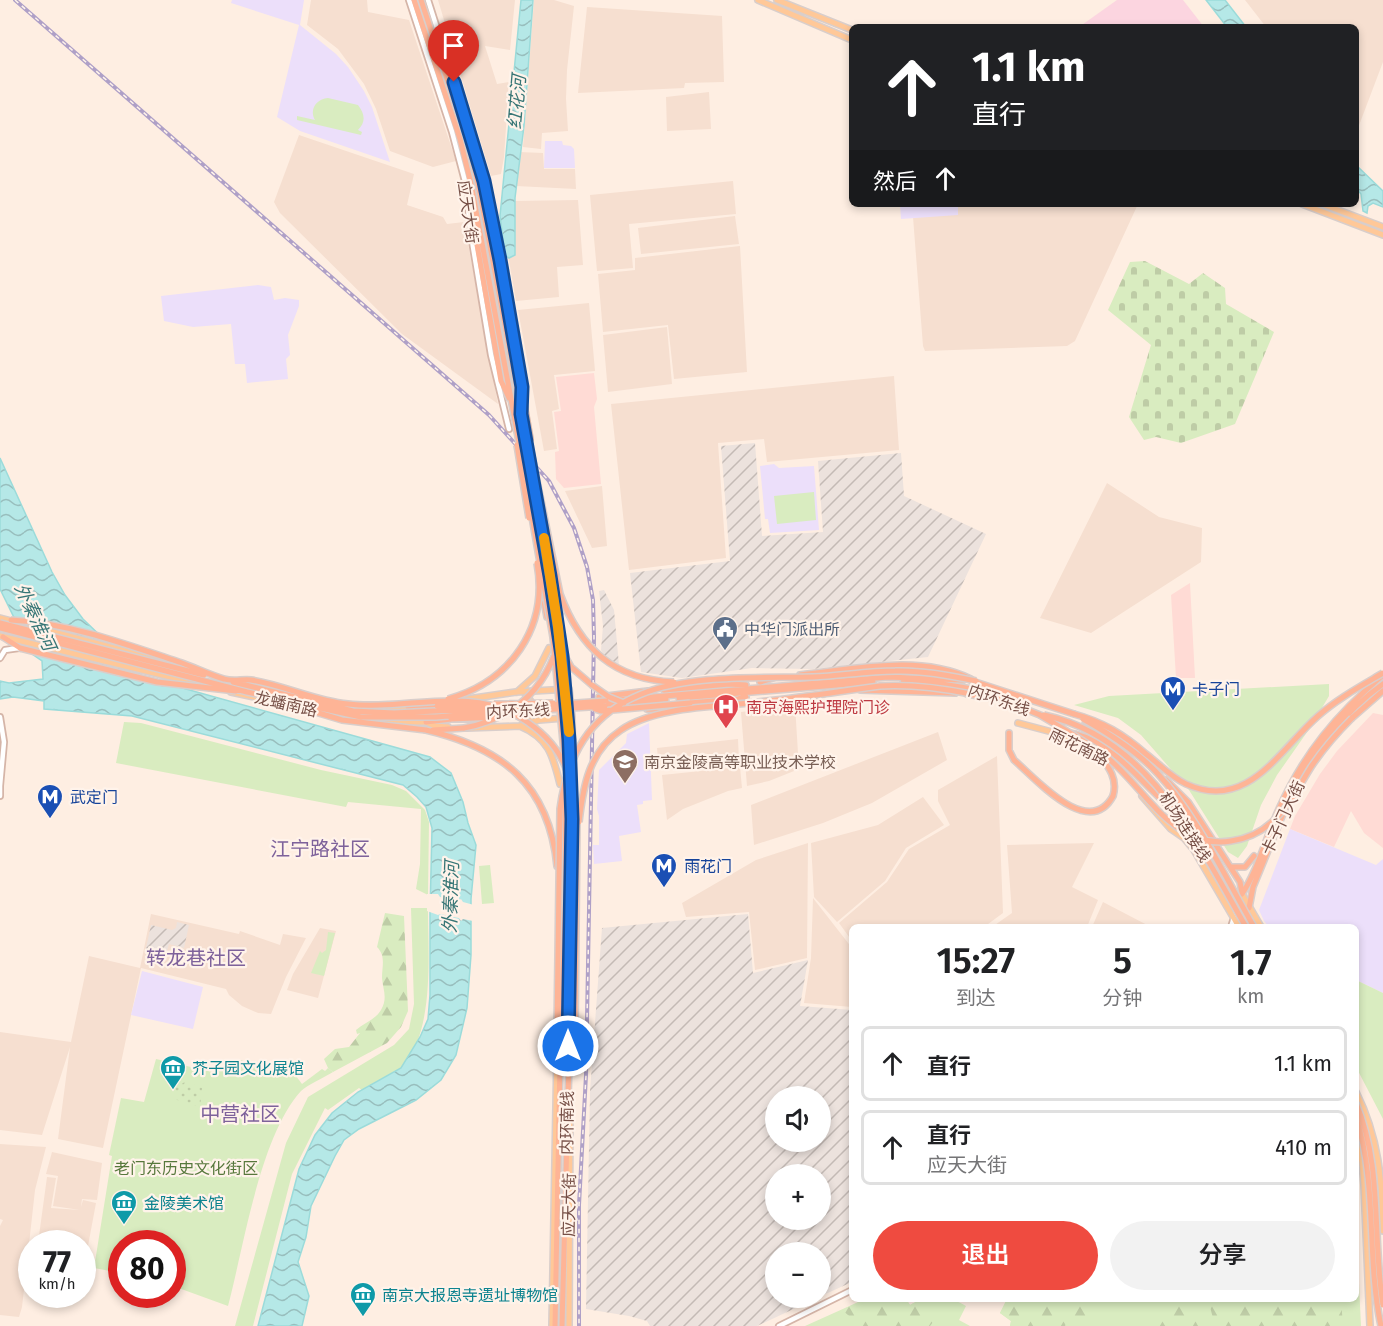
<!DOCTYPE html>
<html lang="zh">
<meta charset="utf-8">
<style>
:root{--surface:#fff;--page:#f2f2f2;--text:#202124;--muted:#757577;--line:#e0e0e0;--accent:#ef4b40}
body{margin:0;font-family:"Fira Sans","Noto Sans SC",sans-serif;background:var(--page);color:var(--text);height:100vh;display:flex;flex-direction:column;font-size:22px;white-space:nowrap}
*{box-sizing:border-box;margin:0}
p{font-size:20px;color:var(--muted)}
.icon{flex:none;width:33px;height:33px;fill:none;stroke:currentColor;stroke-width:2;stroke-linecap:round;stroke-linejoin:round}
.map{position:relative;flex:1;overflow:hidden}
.panel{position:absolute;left:849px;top:924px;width:510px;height:378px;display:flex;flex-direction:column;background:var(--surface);border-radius:9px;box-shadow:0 3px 9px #0003}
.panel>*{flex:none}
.hud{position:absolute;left:849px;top:24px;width:510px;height:183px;border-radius:9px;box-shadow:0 3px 9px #0003;background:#202124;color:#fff;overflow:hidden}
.buttons{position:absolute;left:765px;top:1086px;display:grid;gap:12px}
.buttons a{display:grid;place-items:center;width:66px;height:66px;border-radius:50%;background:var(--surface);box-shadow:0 3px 9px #0003;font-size:30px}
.speed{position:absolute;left:18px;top:1230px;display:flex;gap:12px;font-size:30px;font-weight:700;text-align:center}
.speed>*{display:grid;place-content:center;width:78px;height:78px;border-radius:50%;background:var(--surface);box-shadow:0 3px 9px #0003;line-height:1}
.speed small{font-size:15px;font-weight:400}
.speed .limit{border:9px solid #d22;background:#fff;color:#111}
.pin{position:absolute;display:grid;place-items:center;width:51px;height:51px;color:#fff;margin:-62px -26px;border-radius:50% 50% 50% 0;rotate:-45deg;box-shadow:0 0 6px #0007}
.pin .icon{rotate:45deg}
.me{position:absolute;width:66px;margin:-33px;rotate:0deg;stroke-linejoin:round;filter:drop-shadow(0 0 4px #0008)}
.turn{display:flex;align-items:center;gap:21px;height:126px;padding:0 24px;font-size:27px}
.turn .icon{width:78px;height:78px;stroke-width:2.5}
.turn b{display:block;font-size:42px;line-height:51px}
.then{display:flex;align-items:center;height:57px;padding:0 24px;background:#0003;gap:12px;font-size:22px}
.eta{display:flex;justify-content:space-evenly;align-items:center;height:102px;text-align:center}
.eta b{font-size:36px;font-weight:600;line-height:42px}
.primary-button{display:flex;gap:12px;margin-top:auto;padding:12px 24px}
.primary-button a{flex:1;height:69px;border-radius:36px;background:var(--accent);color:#fff;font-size:24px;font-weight:600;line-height:69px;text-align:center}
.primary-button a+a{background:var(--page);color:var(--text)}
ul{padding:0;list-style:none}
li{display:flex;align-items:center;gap:18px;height:75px;margin:0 12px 9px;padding:0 12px;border:3px solid var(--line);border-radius:9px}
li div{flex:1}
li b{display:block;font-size:22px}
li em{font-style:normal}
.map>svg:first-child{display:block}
.residential{fill:#f6dfd0}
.commercial{fill:#ffdbd5}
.industrial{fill:url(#industrial-furrows);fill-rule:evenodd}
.education{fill:#ecdffa}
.medical{fill:#fcd5e0}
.green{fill:#d9ecc0}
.forest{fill:url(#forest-firs)}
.cemetery{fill:url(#cemetery-stones)}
.garden{fill:url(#garden-dots)}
.water{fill:url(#water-waves);stroke:#9bdbda;stroke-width:1.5}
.pier{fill:#feeee2}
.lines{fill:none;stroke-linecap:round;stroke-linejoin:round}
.secondary-casing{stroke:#d5b5a8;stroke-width:8}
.primary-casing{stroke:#d9cecb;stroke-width:8}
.trunk-casing{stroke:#d9cecb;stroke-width:8}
.secondary{stroke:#fff;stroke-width:4.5}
.primary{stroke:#ffc898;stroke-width:5}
.trunk{stroke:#feb496;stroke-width:5}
.rail-casing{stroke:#afa0c7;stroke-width:4}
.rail{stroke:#fff3ea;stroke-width:1.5;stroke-dasharray:4.5;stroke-linecap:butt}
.trunk-bridge-casing{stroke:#d9cecb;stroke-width:8;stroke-linecap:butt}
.trunk-bridge{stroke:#feb496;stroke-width:5}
.route-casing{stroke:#114b97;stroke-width:15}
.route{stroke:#1a73e8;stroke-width:10}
.slow{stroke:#f59e0b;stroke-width:10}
.labels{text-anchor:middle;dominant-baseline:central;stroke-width:4.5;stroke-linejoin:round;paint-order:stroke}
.street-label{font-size:16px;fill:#775047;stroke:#fff3ea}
.service-label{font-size:16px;fill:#4e5e75;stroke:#fff3ea;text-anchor:start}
.transit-label{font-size:16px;fill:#164399;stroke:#fff3ea;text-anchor:start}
.health-label{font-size:16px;fill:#be3a42;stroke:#fff3ea;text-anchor:start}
.education-label{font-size:16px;fill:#785e54;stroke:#fff3ea;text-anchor:start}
.culture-label{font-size:16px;fill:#0d838f;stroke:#fff3ea;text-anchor:start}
.park-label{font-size:16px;fill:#57783c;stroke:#fff3ea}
.water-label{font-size:18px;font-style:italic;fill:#377676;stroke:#fff3ea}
.quarter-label{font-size:20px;fill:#7e629b;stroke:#fff3ea}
</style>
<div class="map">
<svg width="1383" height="1326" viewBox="0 0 1383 1326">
<defs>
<pattern id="industrial-furrows" width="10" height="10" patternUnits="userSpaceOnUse" patternTransform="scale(1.5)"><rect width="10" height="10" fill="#ece2dd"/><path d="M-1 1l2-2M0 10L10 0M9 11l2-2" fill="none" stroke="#c4bab5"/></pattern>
<pattern id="forest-firs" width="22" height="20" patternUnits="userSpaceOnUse" patternTransform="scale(1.5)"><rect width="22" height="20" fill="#d9ecc0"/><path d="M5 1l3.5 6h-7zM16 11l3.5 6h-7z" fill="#becca6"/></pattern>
<pattern id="cemetery-stones" width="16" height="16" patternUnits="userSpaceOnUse" patternTransform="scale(1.5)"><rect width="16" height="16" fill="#d9ecc0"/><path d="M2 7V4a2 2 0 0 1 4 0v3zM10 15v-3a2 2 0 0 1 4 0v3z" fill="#becca6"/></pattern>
<pattern id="garden-dots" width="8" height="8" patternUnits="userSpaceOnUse" patternTransform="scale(1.5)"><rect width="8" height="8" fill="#d9ecc0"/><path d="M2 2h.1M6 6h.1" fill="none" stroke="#becca6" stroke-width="1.8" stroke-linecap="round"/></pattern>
<pattern id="water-waves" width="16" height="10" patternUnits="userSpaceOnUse" patternTransform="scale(1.5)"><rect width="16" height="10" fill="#b5e8e7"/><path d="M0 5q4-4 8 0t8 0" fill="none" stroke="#98bebd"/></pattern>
</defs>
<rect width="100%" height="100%" fill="#feeee2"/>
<path class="residential" d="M311,0H367L368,12L409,20L456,161L433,167L390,151L376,109L364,84L338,49L307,25Z
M438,0H515L510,50L485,46L497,84L509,82L504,157L501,174L491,176Z
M534,0H554L574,6L567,70L566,99L568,131L542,133L541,149L523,147Z
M1245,0H1383V62L1358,128L1356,129V27H1266Z
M587,7L722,16L724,82L685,83L684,88L578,93Z
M709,92L711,129L667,131L666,97Z
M299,135L414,174L407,205L443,217L447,224L464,222L498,404L402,334L280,213L274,202Z
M519,152L543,153L544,169H575L576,189L516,186Z
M733,181L736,214L629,224L633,268L597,271L590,195Z
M578,200L583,265L557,267L559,297L516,301L508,255L514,201Z
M912,204H1138L1075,341L1067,346L925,351L923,346Z
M735,216L739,244L641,254L638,228Z
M740,246L747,372L674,379L668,325L603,332L598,274L635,270V258Z
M589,303L595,371L554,375L559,409L552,411L557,449L544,451L518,310Z
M667,327L672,384L608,392L603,335Z
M894,376L899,450L767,462L764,439L718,443L726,558L629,570L611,404Z
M1107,483L1159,517L1202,528L1201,562L1091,633L1040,618Z
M602,486L607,546L592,548L565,491Z
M795,705L799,769L769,781L747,786L741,712Z
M938,732L947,760L872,803L823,823L754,845L751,805Z
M738,739L739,761L659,769L657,748Z
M997,756L1003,913L984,927H852V941L839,923L887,882L909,849L950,825L938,801V790Z
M740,767L742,788L728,791L683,809L667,820L662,775Z
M923,797L944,825L906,848L885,881L837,922L814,897L811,843L878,825Z
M808,843L807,958L755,970L749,912L686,917L682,903L756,860Z
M1094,843L1072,887L1098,900L1087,927H992L1012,913L1007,845Z
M813,898L852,948V1007L804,1003L811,958Z
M1103,902L1151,927H1152H1092Z
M151,914L239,934L240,931L280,945L283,934L306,938L286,977L271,1014L258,1013L242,1006L229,995L226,989L141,968L103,1148L58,1139L70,1047L42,1135L0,1130V1032L71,1042L89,956L140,968Z
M320,928L336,931L318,998L287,990L293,974Z
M0,1144L46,1147L35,1190L22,1307L19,1317L0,1315V1226L3,1220L0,1219Z
M52,1152L102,1163L97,1200L82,1199L81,1207L83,1200L96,1203L85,1262H83L82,1244L38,1243L47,1177L56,1178L51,1208L80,1210L53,1206L58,1176L46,1174Z"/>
<path class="commercial" d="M594,373L597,399L594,407L601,484L564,488L556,479L555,452L559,451L554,412L561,411L556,377Z
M1190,583L1195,678H1176L1171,595Z
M1373,713L1383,715V848L1364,833L1351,811L1334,847L1290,829L1295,816L1320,774L1337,751Z"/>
<path class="industrial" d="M755,443L762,536L823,532L818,461L901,453L904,496L986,534L928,657L813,669L752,668L682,678L641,672L630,573L730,561L721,446Z
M604,590L614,610L619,665L605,657L601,650L603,626L599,591Z
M748,914L753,973L808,960L800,1006L852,1010V1282L821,1296L820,1252H776V1298H817L757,1326H650L647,1321L629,1316L586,1309L590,1091L602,928ZM776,1096H820V1142H776ZM776,1174H820V1220H776Z
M177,922L189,925L184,948L169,944L165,957L145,953L151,925L172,930L176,928Z"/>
<path class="education" d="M232,0H304L300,25L336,54L348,67L364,91L372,107L390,162L300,131L277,117L299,25L231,3Z
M545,141H562L563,145L571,146L574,149L575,168H544Z
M900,204H958V215L901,219Z
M258,285L271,287L274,300L285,298L299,300V306L288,335L290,355L286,359L288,379L247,383L245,364H235L231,324L193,327L164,321L161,296Z
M774,464L779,468L814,466L819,530L770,533L768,519H765L760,466Z
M649,723L652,800L643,801V804L637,805L641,832L619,836L622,861L594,864L593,845H599V816L597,809L599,770L626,743L627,734Z
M1290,829L1376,865L1383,859V993L1356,980V927H1269L1264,921L1259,910Z
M142,971L203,987L193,1029L131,1015Z"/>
<path class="medical" d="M1117,0H1183L1204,27H1079Z"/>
<path class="green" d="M328,98L358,105C365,114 366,122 358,130L362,132L361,135L297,120V116L315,120C309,110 316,99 328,98Z
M814,492L816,520L777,524L774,496Z
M1329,684V696L1310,728L1277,775L1261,805L1247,846L1238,858L1228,852L1189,790L1141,735L1118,718L1074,705L1109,696Z
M124,722L141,723L321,770L392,785L406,791L425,810L429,822L428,895L416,889L420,864L421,809L348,802L346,807L116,763Z
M490,865L494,903L482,904L479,866Z
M411,908H428C428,954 435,1032 402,1067C394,1076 373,1084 362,1090L359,1088L328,1110L325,1108L292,1174L253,1326H235L286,1143L308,1097L394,1045L409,1029L414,1004Z
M328,932L335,933L324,976L311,973L320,951L322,953L326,950Z
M1356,980L1383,993V1119L1356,1067Z
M156,1059L213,1072L214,1069L236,1074L240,1060L296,1076L302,1084L322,1069L325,1071L328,1068L333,1072C325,1077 307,1085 301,1091C260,1136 244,1246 228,1306L173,1286L172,1244H122L121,1273L94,1268L112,1156L109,1155L121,1098L144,1102Z
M1356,1219L1361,1326H1010L1011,1321L1000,1313L1007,1299H1356Z
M865,1299H906L910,1305C926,1295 951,1296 966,1306L959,1320L970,1326H805Z"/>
<path class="forest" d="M385,913L404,916L408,1011L401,1027L387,1043L333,1072L328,1068L324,1059L335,1049L349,1047L360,1033L357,1034L356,1030C364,1023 375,1020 381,1010C388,998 383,990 382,978C382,966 386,956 377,947Z
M865,1299H906L910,1305C925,1296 931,1297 944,1308L930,1326H851L854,1320L842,1310Z
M1007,1299H1107L1098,1315L1087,1317L1082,1326L1066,1324L1065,1326H1010L1011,1321L1000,1313Z
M1162,1299H1193L1198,1326H1156Z
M1208,1299H1341L1343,1326H1215Z"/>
<path class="cemetery" d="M1145,261L1189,284L1203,273L1225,288L1226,304L1274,332L1235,424L1181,443L1156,437L1144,440L1129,417L1151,345L1108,310L1130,262Z"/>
<path class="garden" d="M186,1081L202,1088L200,1107L174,1099L176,1088Z"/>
<path class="water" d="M521,0H533L524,126L515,198V255L509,258L505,255L500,216Z
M1206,0H1225L1246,27H1227Z
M1356,165L1383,191V207L1373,203L1368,206L1367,213L1363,211L1361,194L1356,188Z
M0,458L52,572L65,595L83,619L143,677L430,757L451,773L463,802L468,823L476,845L471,899V955L467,1008L456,1055L441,1080L416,1100L359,1129L344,1140L335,1156L311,1206L306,1237L298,1262L309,1296L302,1326H258L299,1169L315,1135L332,1113L358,1092L401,1068L420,1037L428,1019L430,995V914L432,828L426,807L417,797L403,785L132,716L44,709V701L13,697L0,699V681L9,683L43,679L42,661L32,654L0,589Z"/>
<path class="pier" d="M427,894H438L440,897L458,901L461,899L463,902L474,905L473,921L463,919L461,921L459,918L440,914L438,915L427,911Z"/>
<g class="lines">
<defs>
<path id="secondary" d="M409,0L452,132L467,189
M428,0L474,144L486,190
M468,204L469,223L491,355L509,429
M489,213L516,364
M523,399L530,439
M0,658L5,650L19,648
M0,717L4,742L0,786
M0,796V783
M1231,927L1240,899
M779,1326L852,1290"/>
<path id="primary" d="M758,0L852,40
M777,0L852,30
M1302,204L1383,235
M1322,204L1383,227
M0,618L190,668
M0,636L204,685
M231,692L295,706
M517,692L535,676L549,648
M461,700L516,692L569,689L572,717L573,786
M345,705C367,710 390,710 413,707
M330,714L386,722H426L435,726L448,727
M1018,723L1052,732L1100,754
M523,724C535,715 537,705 526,696
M520,726C549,738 553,756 560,784
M467,728L520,726L539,720L564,718
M1142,796L1171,829L1184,838L1194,850L1239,927
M1242,894L1261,927
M561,943L562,845
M571,1041L573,969
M1356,1092C1379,1138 1382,1180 1383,1231
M1356,1138L1362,1162L1364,1185L1370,1326
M552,1326L557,1052
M569,1326L570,1101"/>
<path id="trunk" d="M414,0L460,139L471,184L517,431
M421,0L469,145L478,183L519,398
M467,188L501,381L509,398
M485,189L493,221
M521,410L525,435
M541,585L547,617
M557,591L560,613
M3,637L20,648
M554,637L571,667L592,685
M800,675C856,669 919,654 971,679
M903,680L924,681L978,690L1040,715
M972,681L1074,714
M760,682L773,678
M664,690L729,684L746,685
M860,690L955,693
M967,694L991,698
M599,697L648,691
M679,698L873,682
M606,701L888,677L963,680
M690,703L738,699L746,697
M605,706L666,699
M408,707L437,706
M647,709L670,710
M1352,718L1383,691
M426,722L451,719
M426,730C502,748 549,784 557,866
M433,730L464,728
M1052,732C1060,732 1068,732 1075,734C1118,745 1142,786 1175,811
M1009,733V750L1014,760C1036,779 1089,840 1113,796
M1166,780L1188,802L1240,882L1242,893
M1290,798C1308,757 1347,709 1383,684
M1231,867H1245L1254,856
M1242,894C1259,868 1266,837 1279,809C1304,753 1337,714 1383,675
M1249,908L1253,887L1285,809
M555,1326L560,1061
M562,1326L569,1061"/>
</defs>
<use href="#secondary" class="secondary-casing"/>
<use href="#primary" class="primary-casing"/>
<use href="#trunk" class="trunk-casing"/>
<use href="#secondary" class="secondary"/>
<use href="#primary" class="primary"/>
<use href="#trunk" class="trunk"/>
<defs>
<path id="rail" d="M15,0L489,415L549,481L574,528L587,567L593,600L594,637L586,1075L579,1205V1326"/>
</defs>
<use href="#rail" class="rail-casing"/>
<use href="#rail" class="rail"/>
<defs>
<path id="trunk-bridge" d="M493,221C505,283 522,352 521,414
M517,431L553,637L565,762
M525,435C546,543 566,652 570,763
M517,445L529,518
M531,452L560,594C580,648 614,680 674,682
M11,620C69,623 128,645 182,663C196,668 210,675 224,679C233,682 242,679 251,680C284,685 315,701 348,704C405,711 469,685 521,718C562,743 573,774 577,820L575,1030L569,1061
M0,623L204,675
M0,628L247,692L361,717H436L506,711
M20,648L157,682L236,691
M233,682L353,711L394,713L496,708
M592,685L609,697L624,703
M448,699C510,682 549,628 537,563
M494,704L553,703
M292,705L342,720L426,730
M437,706L481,704
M506,708L606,701
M595,709L601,711L690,703
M540,710L605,706
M1074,714C1103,722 1123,734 1146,754C1159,764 1171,777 1186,784C1248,812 1279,750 1318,716C1337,699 1361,686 1383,673
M519,715L545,713
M1040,715C1063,729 1088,742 1109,759C1146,790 1174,850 1231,841C1246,839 1260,833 1272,822C1289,807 1299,786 1311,767C1323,749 1337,733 1352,718
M1044,715C1149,737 1198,844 1246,927
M451,719L497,717
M1083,719C1110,734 1137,751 1158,774C1197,816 1225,877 1254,927
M464,728C506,720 538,697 554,656
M1099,755C1109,767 1118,779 1113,796
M579,822C583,787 589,751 621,730C657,705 724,707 767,701C805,697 842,691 880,686C911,684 940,688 971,694
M561,1040L566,886L565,786
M568,1051L572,883L571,790
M560,1061L557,1030L560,809C579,666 703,679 813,677C840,676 867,671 895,671C922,670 949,675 976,681
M1356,1103C1383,1167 1372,1237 1383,1305
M1356,1117C1378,1186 1366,1256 1381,1326"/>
</defs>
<use href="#trunk-bridge" class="trunk-bridge-casing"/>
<use href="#trunk-bridge" class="trunk-bridge"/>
</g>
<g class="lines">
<defs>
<path id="route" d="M454,82L484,181L500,260L522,387L521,414L550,576L562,656L569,740L572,819L568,1046"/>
</defs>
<use href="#route" class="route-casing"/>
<use href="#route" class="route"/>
<path class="slow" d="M544,538L558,627L569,732"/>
</g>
<defs>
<symbol id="civic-pin" viewBox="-11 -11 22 30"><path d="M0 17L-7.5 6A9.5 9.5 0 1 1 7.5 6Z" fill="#5c6f8a" stroke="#fff3ea"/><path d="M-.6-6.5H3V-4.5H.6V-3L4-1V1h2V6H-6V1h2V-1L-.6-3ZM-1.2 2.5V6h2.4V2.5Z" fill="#fff"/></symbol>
<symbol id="metro-pin" viewBox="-11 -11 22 30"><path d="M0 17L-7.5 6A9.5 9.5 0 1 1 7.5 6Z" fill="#1a4fb4" stroke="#fff3ea"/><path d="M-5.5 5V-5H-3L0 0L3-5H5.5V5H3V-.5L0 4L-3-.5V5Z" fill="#fff"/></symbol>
<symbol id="hospital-pin" viewBox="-11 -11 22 30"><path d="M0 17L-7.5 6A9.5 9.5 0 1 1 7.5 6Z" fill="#e0444e" stroke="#fff3ea"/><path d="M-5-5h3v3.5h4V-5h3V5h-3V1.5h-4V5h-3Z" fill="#fff"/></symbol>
<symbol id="university-pin" viewBox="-11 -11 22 30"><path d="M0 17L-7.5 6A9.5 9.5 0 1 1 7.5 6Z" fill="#8d6e63" stroke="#fff3ea"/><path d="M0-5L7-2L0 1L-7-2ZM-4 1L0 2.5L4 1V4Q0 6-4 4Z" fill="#fff"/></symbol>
<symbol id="museum-pin" viewBox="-11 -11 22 30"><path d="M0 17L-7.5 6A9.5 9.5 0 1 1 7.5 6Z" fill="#0f9aa8" stroke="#fff3ea"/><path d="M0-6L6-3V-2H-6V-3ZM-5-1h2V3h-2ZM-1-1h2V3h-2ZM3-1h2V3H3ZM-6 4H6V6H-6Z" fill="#fff"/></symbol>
</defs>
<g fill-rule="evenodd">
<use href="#civic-pin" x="710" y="614" width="30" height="40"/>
<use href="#metro-pin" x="1158" y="674" width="30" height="40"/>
<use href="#hospital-pin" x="711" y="692" width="30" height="40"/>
<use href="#university-pin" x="610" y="747" width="30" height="40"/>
<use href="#metro-pin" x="35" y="782" width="30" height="40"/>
<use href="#metro-pin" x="649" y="851" width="30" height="40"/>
<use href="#museum-pin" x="158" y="1053" width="30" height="40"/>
<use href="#museum-pin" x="109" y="1188" width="30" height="40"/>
<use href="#museum-pin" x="348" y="1280" width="30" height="40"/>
</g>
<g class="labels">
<g class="street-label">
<text transform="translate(468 212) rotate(82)">应天大街</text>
<text transform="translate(999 700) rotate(19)">内环东线</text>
<text transform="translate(286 704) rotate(13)">龙蟠南路</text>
<text transform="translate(518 711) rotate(-3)">内环东线</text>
<text transform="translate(1079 747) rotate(26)">雨花南路</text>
<text transform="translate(1283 818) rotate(-65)">卡子门大街</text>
<text transform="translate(1185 827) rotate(57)">机场连接线</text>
<text transform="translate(567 1123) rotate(-89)">内环南线</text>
<text transform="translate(569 1205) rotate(-89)">应天大街</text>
</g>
<g class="service-label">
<text x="744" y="629">中华门派出所</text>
</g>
<g class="transit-label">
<text x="1192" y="689">卡子门</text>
<text x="70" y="797">武定门</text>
<text x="684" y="866">雨花门</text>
</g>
<g class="health-label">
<text x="746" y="707">南京海熙护理院门诊</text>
</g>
<g class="education-label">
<text x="644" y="762">南京金陵高等职业技术学校</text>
</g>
<g class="culture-label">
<text x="192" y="1068">芥子园文化展馆</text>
<text x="144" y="1203">金陵美术馆</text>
<text x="382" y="1295">南京大报恩寺遗址博物馆</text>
</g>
<g class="park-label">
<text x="186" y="1168">老门东历史文化街区</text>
</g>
<g class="water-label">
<text transform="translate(517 102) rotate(-85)">红花河</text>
<text transform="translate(35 617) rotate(65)">外秦淮河</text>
<text transform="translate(451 897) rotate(-88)">外秦淮河</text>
</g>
<g class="quarter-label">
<text x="320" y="849">江宁路社区</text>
<text x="196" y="958">转龙巷社区</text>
<text x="240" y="1114">中营社区</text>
</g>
</g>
</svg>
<div class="buttons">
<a><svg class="icon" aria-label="sound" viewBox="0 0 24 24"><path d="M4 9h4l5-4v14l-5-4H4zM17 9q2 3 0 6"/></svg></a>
<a>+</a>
<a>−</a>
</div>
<div class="speed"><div>77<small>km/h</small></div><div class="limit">80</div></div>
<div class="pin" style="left:454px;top:82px;background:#d93025"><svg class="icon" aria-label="arrive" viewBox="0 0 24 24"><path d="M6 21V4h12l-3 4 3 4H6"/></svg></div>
<svg class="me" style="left:568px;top:1046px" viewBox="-20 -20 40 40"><circle r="17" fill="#1a73e8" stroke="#fff" stroke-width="3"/><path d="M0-11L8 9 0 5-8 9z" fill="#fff"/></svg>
<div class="hud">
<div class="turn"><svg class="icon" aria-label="ahead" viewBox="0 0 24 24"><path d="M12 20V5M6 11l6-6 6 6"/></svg><div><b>1.1 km</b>直行</div></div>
<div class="then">然后<svg class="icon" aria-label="ahead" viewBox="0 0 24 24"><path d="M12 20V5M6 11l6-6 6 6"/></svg></div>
</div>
<section class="panel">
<div class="eta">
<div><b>15:27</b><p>到达</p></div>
<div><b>5</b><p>分钟</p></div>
<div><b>1.7</b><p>km</p></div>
</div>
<ul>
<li><svg class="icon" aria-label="ahead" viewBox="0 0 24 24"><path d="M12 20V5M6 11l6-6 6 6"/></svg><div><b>直行</b></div><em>1.1 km</em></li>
<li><svg class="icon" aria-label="ahead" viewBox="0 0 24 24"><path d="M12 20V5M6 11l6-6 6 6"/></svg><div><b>直行</b><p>应天大街</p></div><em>410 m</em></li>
</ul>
<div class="primary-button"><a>退出</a><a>分享</a></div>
</section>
</div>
